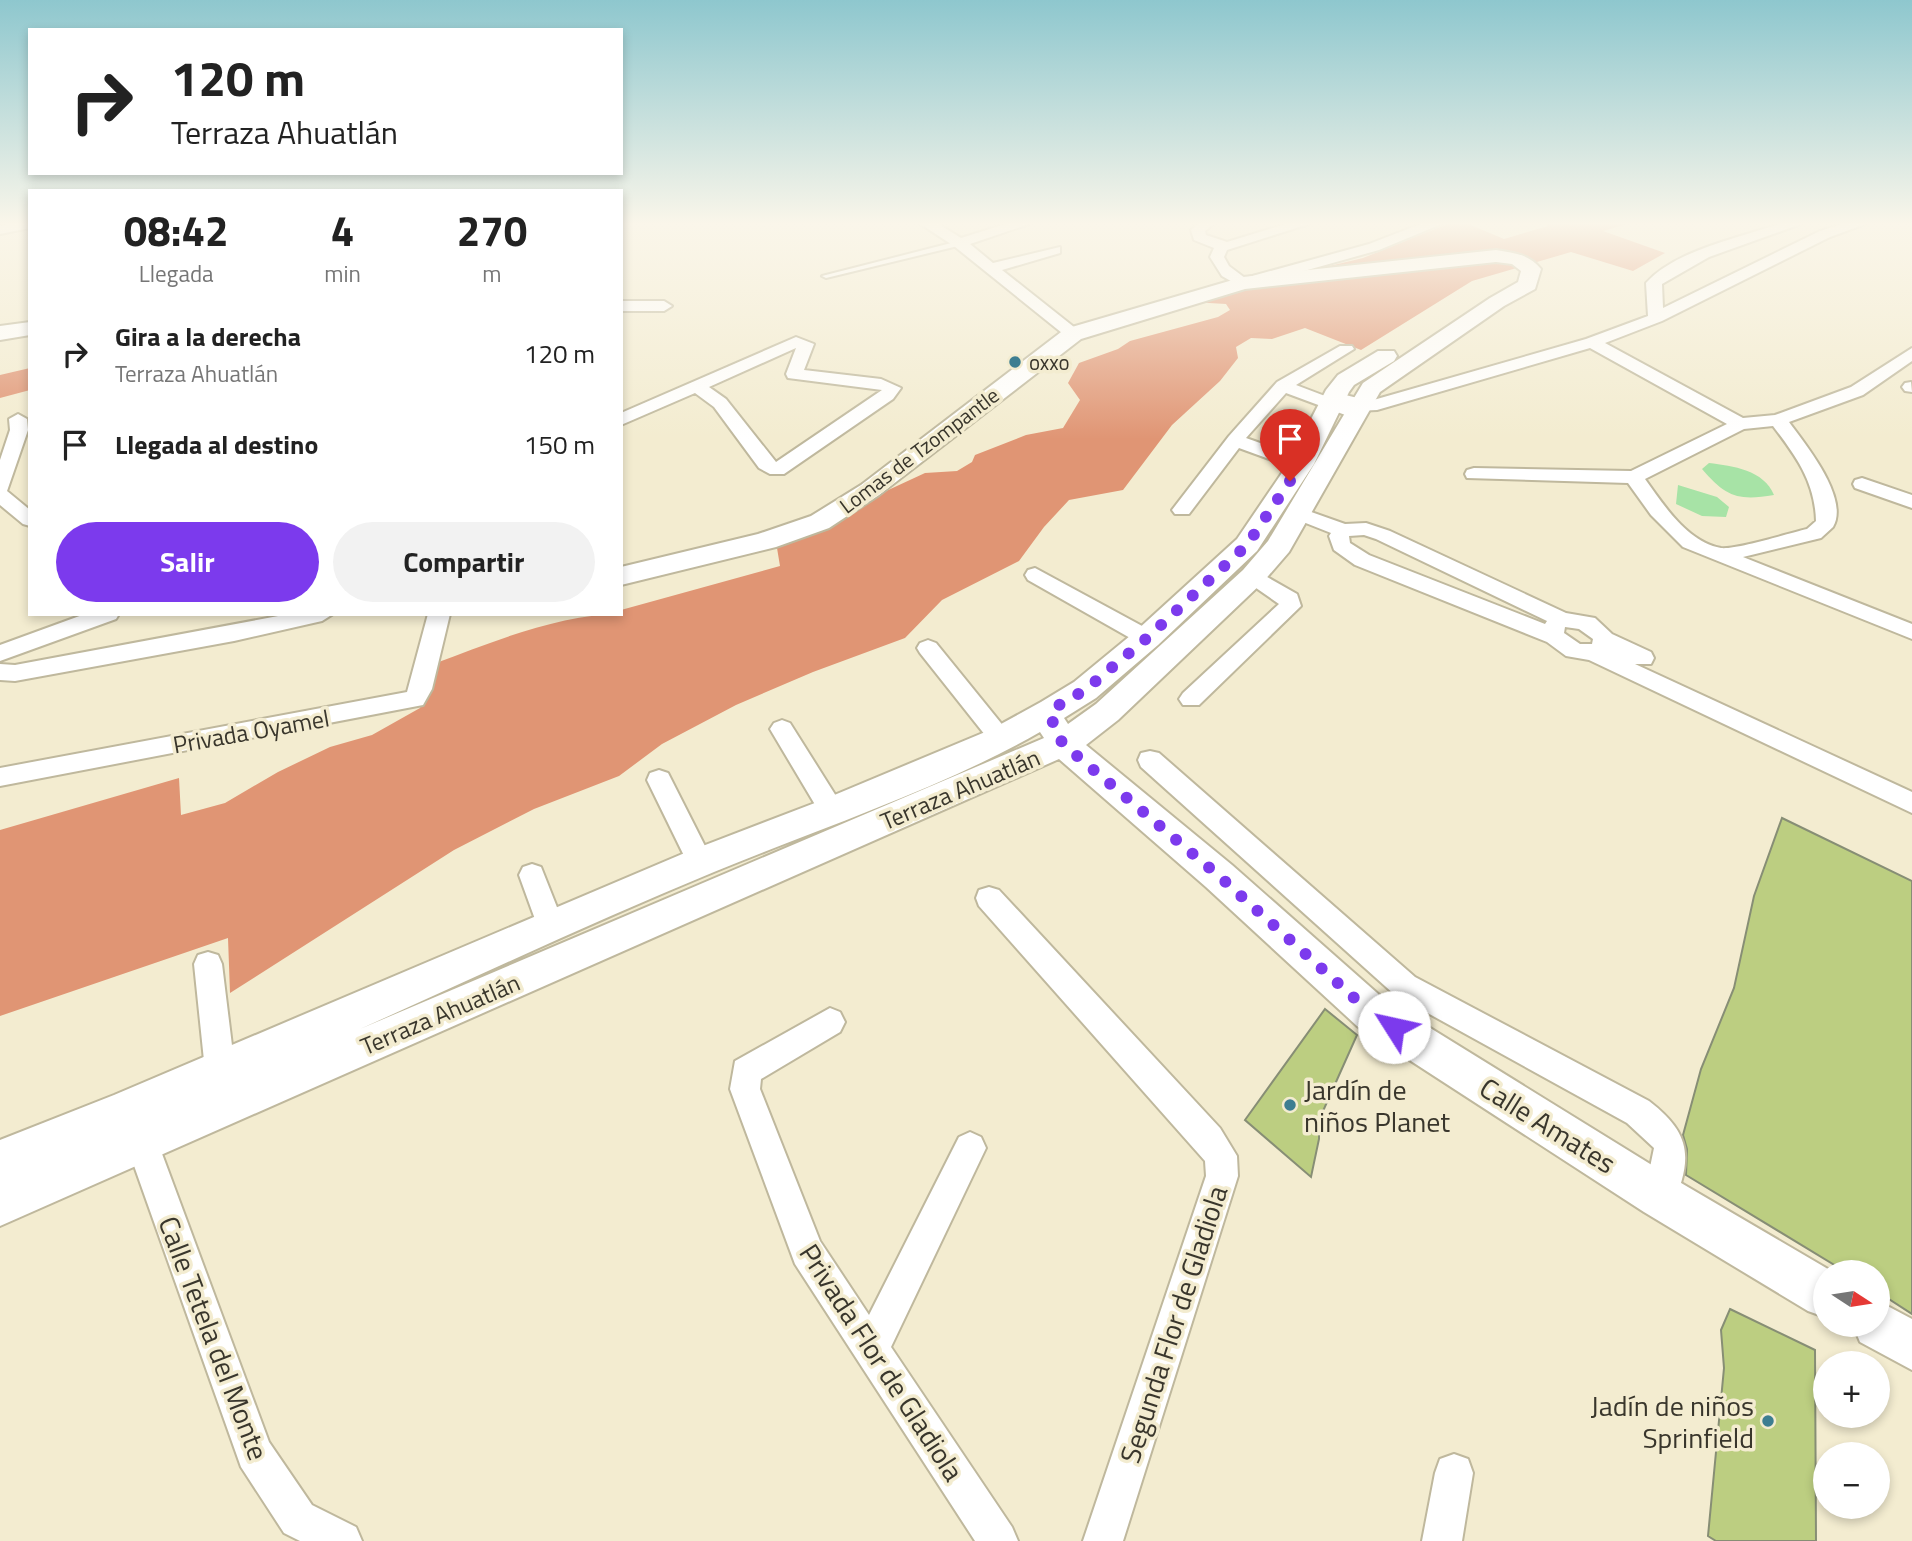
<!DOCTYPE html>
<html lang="es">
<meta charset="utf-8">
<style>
:root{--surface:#fff;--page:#f2f2f2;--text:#222;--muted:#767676;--accent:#7c3aed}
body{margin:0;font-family:"Titillium Web",sans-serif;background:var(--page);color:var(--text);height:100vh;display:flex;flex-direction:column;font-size:26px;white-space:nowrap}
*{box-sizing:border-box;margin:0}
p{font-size:23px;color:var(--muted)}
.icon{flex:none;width:38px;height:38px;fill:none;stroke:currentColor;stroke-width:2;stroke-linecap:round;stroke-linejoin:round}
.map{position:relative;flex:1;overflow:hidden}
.side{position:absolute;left:28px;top:189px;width:595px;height:427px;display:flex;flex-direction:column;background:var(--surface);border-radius:0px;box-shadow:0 4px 10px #0003}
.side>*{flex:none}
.hud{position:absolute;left:28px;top:28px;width:595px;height:147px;border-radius:0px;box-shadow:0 4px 10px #0003;background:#fff;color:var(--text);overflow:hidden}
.needle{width:46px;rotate:102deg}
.fabs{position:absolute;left:1813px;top:1260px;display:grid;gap:14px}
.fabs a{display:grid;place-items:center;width:77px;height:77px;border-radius:50%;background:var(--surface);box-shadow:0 4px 10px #0003;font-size:35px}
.pin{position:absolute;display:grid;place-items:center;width:60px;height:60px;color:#fff;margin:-72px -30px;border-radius:50% 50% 50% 0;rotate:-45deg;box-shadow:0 0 7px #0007}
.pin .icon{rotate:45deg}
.me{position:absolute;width:77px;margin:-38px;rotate:305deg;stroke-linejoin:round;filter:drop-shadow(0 0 5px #0008)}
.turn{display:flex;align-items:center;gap:24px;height:147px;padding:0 28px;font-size:32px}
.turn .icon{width:91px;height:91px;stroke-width:2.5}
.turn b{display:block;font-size:49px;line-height:60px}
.eta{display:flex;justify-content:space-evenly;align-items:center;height:119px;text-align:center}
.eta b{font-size:42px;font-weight:700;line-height:49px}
.primary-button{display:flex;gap:14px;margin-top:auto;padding:14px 28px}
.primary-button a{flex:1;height:80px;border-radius:42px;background:var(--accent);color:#fff;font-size:28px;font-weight:700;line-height:80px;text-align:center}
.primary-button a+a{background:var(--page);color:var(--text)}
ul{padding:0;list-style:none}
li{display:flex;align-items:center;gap:21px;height:91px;padding:0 28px}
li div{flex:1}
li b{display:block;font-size:26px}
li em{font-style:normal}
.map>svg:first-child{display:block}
.forest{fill:#e09574}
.water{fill:#a7e3a6}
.building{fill:#bcce81;stroke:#878e75;stroke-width:2}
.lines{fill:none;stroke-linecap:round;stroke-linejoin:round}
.lane-casing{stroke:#bfb89d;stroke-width:4}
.street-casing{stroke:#bfb89d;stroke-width:4}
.secondary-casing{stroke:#bfb89d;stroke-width:4}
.lane{fill:#fff;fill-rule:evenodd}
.street{fill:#fff;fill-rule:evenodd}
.secondary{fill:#fff;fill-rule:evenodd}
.route{stroke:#7c3aed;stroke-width:12;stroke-dasharray:0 21.6}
.poi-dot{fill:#3d7e91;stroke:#f3ecd0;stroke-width:2.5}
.labels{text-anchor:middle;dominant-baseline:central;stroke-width:7;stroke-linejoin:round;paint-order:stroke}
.far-poi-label{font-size:21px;fill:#39362c;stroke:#f3ecd0;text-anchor:start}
.far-street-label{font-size:21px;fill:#39362c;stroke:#f3ecd0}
.street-label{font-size:24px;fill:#39362c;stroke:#f3ecd0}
.near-poi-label{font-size:28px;fill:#39362c;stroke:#f3ecd0;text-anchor:start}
.near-street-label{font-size:28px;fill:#39362c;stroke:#f3ecd0}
</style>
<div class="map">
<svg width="1912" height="1541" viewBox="0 0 1912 1541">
<rect width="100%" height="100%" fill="#f3ecd0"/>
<path class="forest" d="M1450,223H1466L1504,239L1548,226L1544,223H1631L1603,231L1665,253L1633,271L1571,252L1472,281L1361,350L1305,328L1272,339L1251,338L1236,347L1238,358L1220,381L1172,425L1123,490L1069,500L1044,527L1019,561L942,600L905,638L813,672L736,705L662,744L619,776L534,809L454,850L230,993L228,938L0,1016V830L179,778L181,815L225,803L278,772L330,747L372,735L420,708L436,663C492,642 560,614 621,614V610L780,566L776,542L925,473L957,471L972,462L975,455L1026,435L1063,428L1080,400L1068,383L1079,363L1118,349L1130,341L1218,317L1230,310L1226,304L1192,302L1212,294L1363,258Z
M30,368V390L0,398V375Z"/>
<path class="water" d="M1709,463C1733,466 1764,470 1774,495C1738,501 1726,497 1702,469Z
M1678,485L1717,497L1729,507L1726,517L1702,516L1676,504Z"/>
<path class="building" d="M1782,818L1912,881V1314L1878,1292V1272H1846L1686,1175L1687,1149L1683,1135L1701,1069L1734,988L1754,896Z
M1325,1009L1357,1035L1319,1120V1139L1311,1177L1245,1120Z
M1730,1309L1815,1350L1816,1541H1716L1708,1536L1724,1368L1721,1330Z"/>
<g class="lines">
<defs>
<path id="lane" d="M959,241H962V245L826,278L822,276Z"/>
<path id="street" d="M12,223H30V228L0,234V226Z
M919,223H937L961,238L1009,223H1032L970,244L993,263L1060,247V253L1002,270L1079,331V337H1067L954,246Z
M1198,223H1215L1205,231L1206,235L1227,242L1289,223H1312L1227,250L1224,257L1229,266L1245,278L1369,244L1423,223H1444L1379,250L1243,288L1222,276L1210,257L1214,248L1194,240L1191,230Z
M1782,223H1804L1709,257L1662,284L1663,308L1820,231L1845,223H1868L1830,237L1662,321L1605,343L1743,418L1775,415L1851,387L1912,348V361L1863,395L1789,422C1805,444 1850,498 1833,527L1821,538L1743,557L1912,624V639L1683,547L1651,515L1628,483L1467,478L1465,474L1467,470L1474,468L1631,471L1727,424L1590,348L1377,410L1356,411L1348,416L1286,393L1246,438L1308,460L1310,464L1308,468H1294L1239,448L1189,514H1175L1172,510L1229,436L1277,382L1340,346H1352L1354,349L1296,385L1325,396L1333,392L1370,401L1586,339L1648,316L1646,283C1675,250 1742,237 1782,223ZM1773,426C1796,456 1815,482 1816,521L1807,529C1790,533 1735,550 1721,548C1687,542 1663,504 1645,479L1744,429Z
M621,301H664L672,306L664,311H621Z
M796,337L814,344L804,370L881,379L901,388L893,399L784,474H770L759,468L714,407L695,393L621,425V413ZM796,348L786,374L788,378L882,390L776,462L726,399L709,387Z
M1911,382L1912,392L1905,391L1902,387L1905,383Z
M18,414L27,419L28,430L7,491L30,510V526L23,524L0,505V460L10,430L9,419Z
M1862,478L1912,495V508L1855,488L1853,484L1855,480Z
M1300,508L1345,524L1366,523L1390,531L1566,613L1595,618L1612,634L1651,652L1654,658L1651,664H1635L1912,792V813L1589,660L1566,656L1547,642L1355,565L1334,550L1329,536L1331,533L1293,518L1290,514L1293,510ZM1364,535L1376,539L1547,621L1545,624L1369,555L1350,543L1349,536ZM1565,627L1579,629L1593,639L1592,644H1580L1564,633Z
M1035,568L1155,633L1158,638L1155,643H1139L1028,580L1025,575L1028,570Z
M1253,569L1297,594L1301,606L1199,705H1183L1179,699L1183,693L1279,604L1246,581L1243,576L1246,571Z
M85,614H119L116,619L0,661V645Z
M289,614H333L322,621L234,641L15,681L0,680V664L15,665Z
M428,614H450L432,689L423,705L0,786V768L407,692Z
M928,640L936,643L1009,733L1013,739L1009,745L1001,748L993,745L920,653L917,648L920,643Z
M782,720L790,723L841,804L845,811L841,818L832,821L823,818L770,729L774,723Z
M1150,751L1159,753L1415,977L1649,1101C1693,1135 1692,1159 1672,1208L1660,1212L1648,1208L1644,1196L1654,1148L1627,1123L1395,995L1141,767L1138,760L1141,753Z
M659,770L668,773L709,854L713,862L709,870L700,873L691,870L647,780L650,773Z
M532,864L541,867L564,925L560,933L550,937L540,933L519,875L523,867Z
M989,887L999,890L1220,1128L1237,1156L1238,1176L1123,1541H1083L1206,1176L1205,1161L979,906L976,898L979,890Z
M208,952L218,955L222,964L235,1070L231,1080L220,1084L209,1080L205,1070L194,964L198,955Z
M830,1008L840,1012L845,1022L840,1032L761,1079L760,1089L820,1241L869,1315L959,1137L970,1132L981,1137L986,1148L891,1347L1012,1527L1018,1541H975L795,1264L730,1089L735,1061Z
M142,1127L153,1132L158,1143L269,1442L312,1505L356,1527L362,1541H300L284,1533L241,1467L126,1143L131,1132Z
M1454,1454L1468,1459L1473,1473L1462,1541H1422L1435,1473L1440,1459Z"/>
<path id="secondary" d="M1496,250C1514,253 1529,254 1541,269L1535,289L1504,306L1380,392L1289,552L1263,582L1118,720L1086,745L1232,865L1385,1000L1676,1180L1833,1272H1825V1317L1808,1311L1644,1212L1357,1026L1206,887L1059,759L0,1226V1140L114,1095L687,852L820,801L990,730L1041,702L1074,682L1136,631L1237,539L1288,464L1326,390L1338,375L1378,351H1394L1397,356L1394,361L1354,385L1349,392L1314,464L1257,551L1158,645L1096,698L1064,718L1068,724L1096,704L1243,570L1268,541L1363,383L1490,298L1518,282L1521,271L1512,264L1496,262L1245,289L1081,339L879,495L829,528L776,547L621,585V567L758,534L811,516L861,485L1065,329L1243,277ZM1040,732L1044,738L360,1029C478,976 595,921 714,872C820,828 941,789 1040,732Z
M30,322V335L0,340V326Z
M1878,1301L1912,1319V1370L1860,1342L1853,1325H1878Z"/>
</defs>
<use href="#lane" class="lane-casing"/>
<use href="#street" class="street-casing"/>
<use href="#secondary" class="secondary-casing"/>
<use href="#lane" class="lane"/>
<use href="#street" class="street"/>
<use href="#secondary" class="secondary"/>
</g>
<linearGradient id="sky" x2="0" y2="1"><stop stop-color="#8ec7ce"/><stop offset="0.51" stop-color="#faf6ea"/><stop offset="1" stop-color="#faf6ea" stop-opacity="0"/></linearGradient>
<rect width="1912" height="439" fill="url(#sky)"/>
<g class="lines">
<path class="route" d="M1290,481L1247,545L1147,638L1085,690L1052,709L1053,726L1063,744L1219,876L1371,1013L1394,1027"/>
</g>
<g class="poi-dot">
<circle cx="1015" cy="362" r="7"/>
<circle cx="1290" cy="1105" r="7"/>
<circle cx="1768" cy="1421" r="7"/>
</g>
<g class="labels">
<g class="far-poi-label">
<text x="1029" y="362">oxxo</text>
</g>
<g class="far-street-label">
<text transform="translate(919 450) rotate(-37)">Lomas de Tzompantle</text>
</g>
<g class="street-label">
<text transform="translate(251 731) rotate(-10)">Privada Oyamel</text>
<text transform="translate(960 789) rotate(-23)">Terraza Ahuatlán</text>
<text transform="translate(440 1014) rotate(-23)">Terraza Ahuatlán</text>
</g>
<g class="near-poi-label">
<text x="1304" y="1089">Jardín de<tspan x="1304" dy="32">niños Planet</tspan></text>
<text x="1754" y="1405" text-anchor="end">Jadín de niños<tspan x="1754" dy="32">Sprinfield</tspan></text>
</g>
<g class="near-street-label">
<text transform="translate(1548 1125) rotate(32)">Calle Amates</text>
<text transform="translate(1173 1324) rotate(-72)">Segunda Flor de Gladiola</text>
<text transform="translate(214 1338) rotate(69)">Calle Tetela del Monte</text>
<text transform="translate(882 1362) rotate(57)">Privada Flor de Gladiola</text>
</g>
</g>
</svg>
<div class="fabs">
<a><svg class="needle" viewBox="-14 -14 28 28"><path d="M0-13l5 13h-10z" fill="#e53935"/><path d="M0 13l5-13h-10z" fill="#767676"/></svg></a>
<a>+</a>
<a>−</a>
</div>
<div class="pin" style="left:1290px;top:481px;background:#d93025"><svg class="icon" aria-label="arrive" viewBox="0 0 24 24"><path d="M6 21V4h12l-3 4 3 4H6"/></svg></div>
<svg class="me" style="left:1394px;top:1027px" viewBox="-20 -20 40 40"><circle r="19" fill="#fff"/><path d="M0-13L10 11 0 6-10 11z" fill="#7c3aed"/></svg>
<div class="hud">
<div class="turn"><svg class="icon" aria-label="right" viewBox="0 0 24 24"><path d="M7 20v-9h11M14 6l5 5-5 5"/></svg><div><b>120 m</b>Terraza Ahuatlán</div></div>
</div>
<section class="side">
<div class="eta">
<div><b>08:42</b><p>Llegada</p></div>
<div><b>4</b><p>min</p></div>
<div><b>270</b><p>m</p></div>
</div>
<ul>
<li><svg class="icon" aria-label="right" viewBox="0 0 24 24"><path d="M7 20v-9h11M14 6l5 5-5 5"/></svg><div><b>Gira a la derecha</b><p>Terraza Ahuatlán</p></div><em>120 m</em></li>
<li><svg class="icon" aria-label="arrive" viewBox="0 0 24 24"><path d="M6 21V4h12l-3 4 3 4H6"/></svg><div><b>Llegada al destino</b></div><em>150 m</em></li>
</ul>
<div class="primary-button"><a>Salir</a><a>Compartir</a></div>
</section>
</div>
